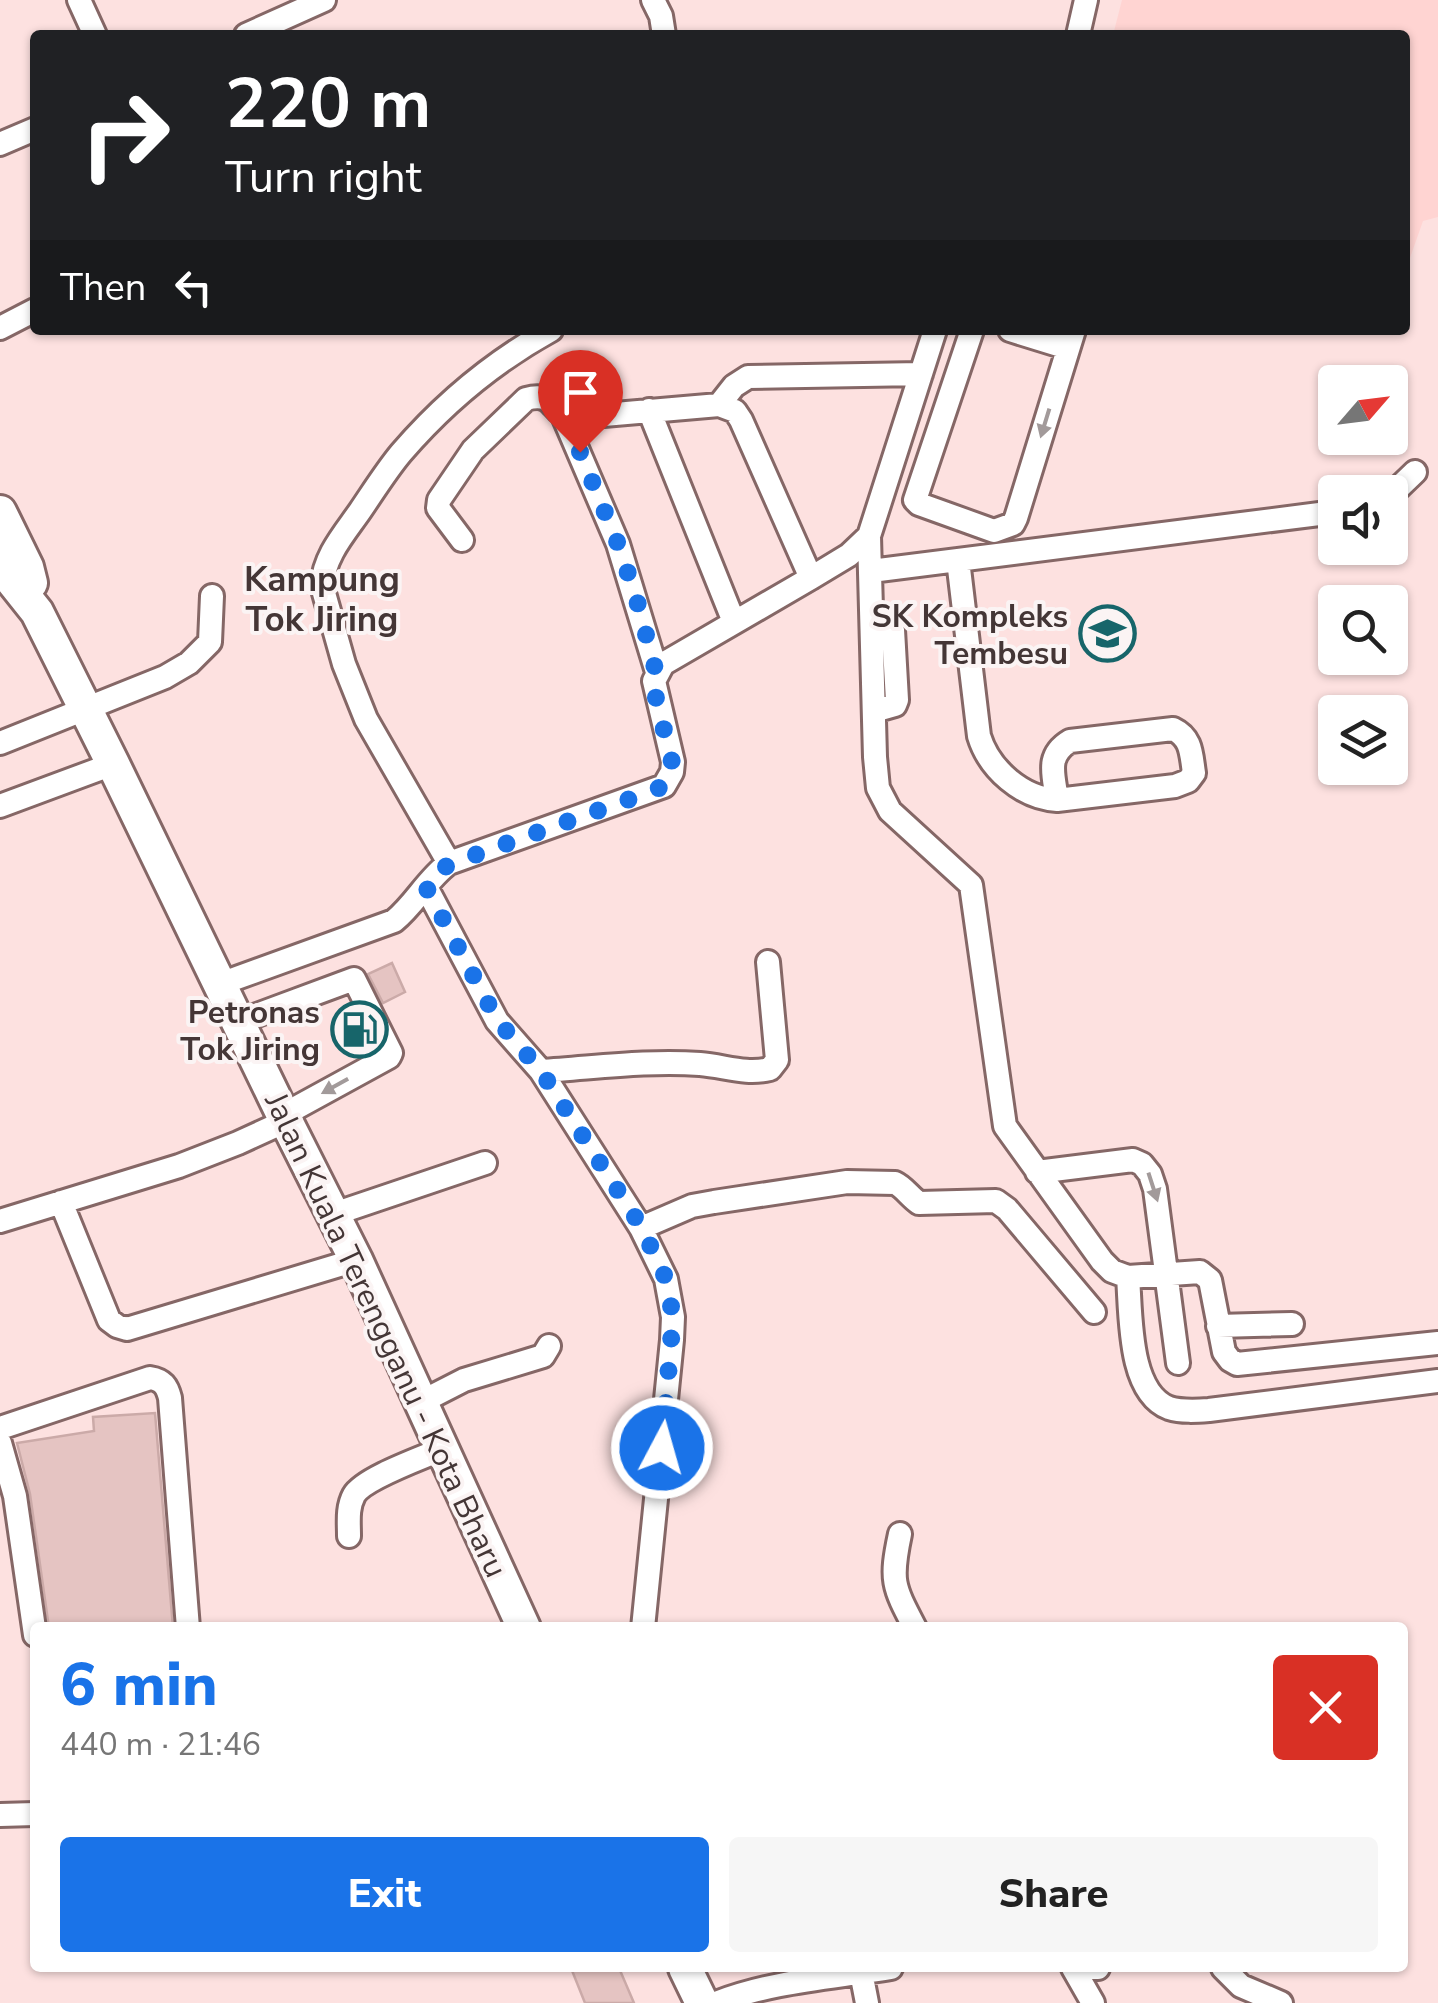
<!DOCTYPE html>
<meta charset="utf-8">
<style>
:root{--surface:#fff;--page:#f6f6f6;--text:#222;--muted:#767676;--accent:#1a73e8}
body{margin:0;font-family:"Nunito Sans",sans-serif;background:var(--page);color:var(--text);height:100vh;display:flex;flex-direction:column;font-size:38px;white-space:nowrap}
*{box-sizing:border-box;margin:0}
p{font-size:32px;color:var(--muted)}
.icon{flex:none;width:55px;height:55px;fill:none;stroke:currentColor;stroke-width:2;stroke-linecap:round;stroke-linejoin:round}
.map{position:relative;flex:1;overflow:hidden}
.sheet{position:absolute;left:30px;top:1622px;width:1378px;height:350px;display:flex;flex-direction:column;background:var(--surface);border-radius:10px;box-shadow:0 2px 8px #0004}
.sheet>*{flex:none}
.hud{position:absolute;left:30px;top:30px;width:1380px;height:305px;border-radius:10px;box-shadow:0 2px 8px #0004;background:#202124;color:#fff;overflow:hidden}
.needle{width:65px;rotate:62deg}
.controls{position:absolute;left:1318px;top:365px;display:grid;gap:20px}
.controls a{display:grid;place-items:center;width:90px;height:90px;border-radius:10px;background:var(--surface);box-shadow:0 2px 8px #0004;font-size:50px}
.pin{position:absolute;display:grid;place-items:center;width:85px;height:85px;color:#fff;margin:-102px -42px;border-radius:50% 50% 50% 0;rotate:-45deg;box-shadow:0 0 10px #0007}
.pin .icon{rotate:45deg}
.me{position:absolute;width:110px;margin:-55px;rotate:6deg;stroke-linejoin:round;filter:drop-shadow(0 0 8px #0008)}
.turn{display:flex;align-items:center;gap:35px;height:210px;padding:0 30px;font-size:45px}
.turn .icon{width:130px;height:130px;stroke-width:2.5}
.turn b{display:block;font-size:70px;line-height:85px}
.then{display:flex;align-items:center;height:95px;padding:0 30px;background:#0003;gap:20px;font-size:38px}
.round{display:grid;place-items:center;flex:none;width:105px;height:105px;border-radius:10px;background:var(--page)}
.summary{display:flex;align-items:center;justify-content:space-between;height:170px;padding:0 30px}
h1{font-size:60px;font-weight:800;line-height:75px;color:var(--accent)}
.cta{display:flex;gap:20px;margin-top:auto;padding:20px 30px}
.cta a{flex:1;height:115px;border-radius:10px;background:var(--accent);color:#fff;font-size:40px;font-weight:800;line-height:115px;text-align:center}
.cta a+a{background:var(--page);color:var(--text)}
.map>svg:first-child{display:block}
.built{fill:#ffd4d2}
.building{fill:#e5c4c2;stroke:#cbaaa8;stroke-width:2.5}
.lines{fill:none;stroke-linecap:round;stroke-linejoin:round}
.minor-casing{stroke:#856766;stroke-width:28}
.highway-casing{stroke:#856766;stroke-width:38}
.minor{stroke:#fff;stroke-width:22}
.highway{stroke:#fff;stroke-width:32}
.oneway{fill:#a29a9a}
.route{stroke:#1a73e8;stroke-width:18;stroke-dasharray:0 32.4}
.labels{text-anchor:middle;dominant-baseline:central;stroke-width:8;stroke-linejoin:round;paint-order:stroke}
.poi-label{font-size:32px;font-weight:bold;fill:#443636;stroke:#fbf4f4;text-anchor:end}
.street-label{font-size:32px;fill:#443636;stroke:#fbf4f4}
.neighbourhood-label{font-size:35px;font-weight:bold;fill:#443636;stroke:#fbf4f4}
</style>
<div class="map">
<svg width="1438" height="2003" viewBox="0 0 1438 2003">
<rect width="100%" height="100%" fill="#fde1e0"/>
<path class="built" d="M1122,0H1438V217L1423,221L1405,272V35H1113Z"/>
<path class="building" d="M392,963L405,992L383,1003L368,974Z
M155,1413L173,1628H49L30,1494L17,1443L94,1431L93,1417Z
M571,1968H619L634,2003H585Z"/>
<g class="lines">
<defs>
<path id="minor" d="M79,0L95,35
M653,0L661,16L664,35
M246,35L324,0
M1078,35L1086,0
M0,144L35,129
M0,328L35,310
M935,330L869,536L875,757L878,788L890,811L971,885L1005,1126L1102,1261L1112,1271L1128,1277L1200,1272L1210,1280L1224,1352L1230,1360L1237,1364L1438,1343
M972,330L915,500L919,504L994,531L1013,524L1016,518L1074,330
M1010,330L1068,348
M719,405L734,386L748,377L921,374
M649,410L734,622
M564,418L618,544L657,672
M1390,496L1415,472
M462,540L438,508L439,500L473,450L526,399C554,391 550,411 569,418L719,405L735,411L741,420L811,578
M958,560L979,736C989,769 1022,798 1057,800L1175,786L1188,781L1194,773C1191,754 1192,738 1173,729L1070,741C1045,756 1054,775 1057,800
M871,571L1335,512
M872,623L890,626L893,630L897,700L895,705L874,711
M0,743L165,677L189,663L210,642L212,596
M0,806L113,764
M449,863L366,719L344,664L322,586C324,556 344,534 360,511C373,492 386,471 401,453C444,403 493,362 551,330
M426,887L497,1021L541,1071L641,1228L666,1279L673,1317L672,1340L643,1628
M220,984L394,921C415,904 427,879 449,863L664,786L672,772L673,762L654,681L663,664L811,578L849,555L869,536
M238,1022L354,979L391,1053L389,1057L283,1115
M541,1071C593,1068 647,1060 700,1064C725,1066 745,1075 770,1069L777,1060L768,962
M1037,1172L1133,1160L1142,1164L1150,1174L1155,1189L1178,1363
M61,1202L109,1320L117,1326L127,1329L356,1260
M334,1214L485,1163
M0,1221L179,1166L238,1143L286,1121
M641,1228L692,1206L714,1202L847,1182L895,1183C904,1187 910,1197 919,1203L996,1201L1007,1209L1094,1312
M1128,1277C1131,1315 1128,1392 1169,1408C1182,1412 1196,1411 1209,1410L1438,1381
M1218,1326L1292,1324
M421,1402L464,1380L543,1356L549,1346
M0,1428L150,1378C163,1380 167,1386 170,1398L188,1628
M0,1443L15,1496L35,1635
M900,1534C890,1581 893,1586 915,1628
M349,1536C349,1522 347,1508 354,1495C364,1478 422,1458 442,1449
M0,1815L35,1814
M1073,1968L1093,2003
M1073,1968H1098
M1223,1968L1241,1986L1281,2003
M861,1972L867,2003
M716,2003C772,1981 832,1978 891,1968"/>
<path id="highway" d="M0,512L27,567L31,583
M0,559L10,578L37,612L113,764L283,1115L356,1260L524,1628
M685,1968L702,2003"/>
</defs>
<use href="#minor" class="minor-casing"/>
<use href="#highway" class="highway-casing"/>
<use href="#minor" class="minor"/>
<use href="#highway" class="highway"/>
</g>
<defs><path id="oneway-solid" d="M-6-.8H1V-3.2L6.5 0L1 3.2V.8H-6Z" transform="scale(2.5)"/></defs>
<g class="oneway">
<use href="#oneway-solid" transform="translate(1045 423) rotate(107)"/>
<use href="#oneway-solid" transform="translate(335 1086) rotate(151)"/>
<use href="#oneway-solid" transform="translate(1153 1187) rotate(72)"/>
</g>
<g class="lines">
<path class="route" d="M580,452L618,544L636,597L656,672L654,690L672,762C672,776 668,784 655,790L450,864L434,874L426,887L497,1020L541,1071L642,1228L666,1279L673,1317L662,1448"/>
</g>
<defs>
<symbol id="school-ring" viewBox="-11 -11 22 22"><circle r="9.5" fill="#fbf4f4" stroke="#17656a" stroke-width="1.5"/><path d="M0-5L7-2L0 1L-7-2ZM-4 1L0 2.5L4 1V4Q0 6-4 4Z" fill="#17656a"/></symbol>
<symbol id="fuel-ring" viewBox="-11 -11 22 22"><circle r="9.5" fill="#fbf4f4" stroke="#17656a" stroke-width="1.5"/><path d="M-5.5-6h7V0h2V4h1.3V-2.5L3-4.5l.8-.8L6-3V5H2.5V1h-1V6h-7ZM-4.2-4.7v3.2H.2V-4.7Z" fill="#17656a"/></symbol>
</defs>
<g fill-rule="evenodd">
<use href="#school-ring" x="1076" y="602" width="63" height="63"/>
<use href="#fuel-ring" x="328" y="998" width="63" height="63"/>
</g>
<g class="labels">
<g class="poi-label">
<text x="1068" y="616">SK Kompleks<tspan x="1068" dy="37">Tembesu</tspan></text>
<text x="320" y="1012">Petronas<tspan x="320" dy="37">Tok Jiring</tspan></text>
</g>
<g class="street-label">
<text transform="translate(386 1335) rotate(65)">Jalan Kuala Terengganu - Kota Bharu</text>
</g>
<g class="neighbourhood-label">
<text x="322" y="579">Kampung<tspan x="322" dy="40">Tok Jiring</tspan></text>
</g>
</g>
</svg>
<div class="controls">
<a><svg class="needle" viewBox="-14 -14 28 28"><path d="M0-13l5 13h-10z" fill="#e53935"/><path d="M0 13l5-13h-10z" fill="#767676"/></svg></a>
<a><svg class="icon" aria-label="sound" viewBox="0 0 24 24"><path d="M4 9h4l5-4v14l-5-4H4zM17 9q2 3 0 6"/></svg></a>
<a><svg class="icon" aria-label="search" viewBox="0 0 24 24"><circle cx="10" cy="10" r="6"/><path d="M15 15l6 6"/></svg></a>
<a><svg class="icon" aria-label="layers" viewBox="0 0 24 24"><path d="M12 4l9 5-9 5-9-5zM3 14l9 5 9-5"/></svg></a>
</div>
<div class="pin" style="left:580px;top:452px;background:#d93025"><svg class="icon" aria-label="arrive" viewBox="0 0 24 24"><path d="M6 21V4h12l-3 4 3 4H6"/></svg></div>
<svg class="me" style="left:662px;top:1448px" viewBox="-20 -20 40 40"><circle r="17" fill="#1a73e8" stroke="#fff" stroke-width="3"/><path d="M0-11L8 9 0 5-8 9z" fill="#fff"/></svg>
<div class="hud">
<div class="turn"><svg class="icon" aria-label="right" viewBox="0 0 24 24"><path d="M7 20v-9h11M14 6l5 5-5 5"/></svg><div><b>220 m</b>Turn right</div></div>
<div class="then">Then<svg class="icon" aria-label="left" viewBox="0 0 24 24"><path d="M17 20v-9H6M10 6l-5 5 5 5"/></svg></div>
</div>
<section class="sheet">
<div class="summary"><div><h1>6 min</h1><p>440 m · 21:46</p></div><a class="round" style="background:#d93025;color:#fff"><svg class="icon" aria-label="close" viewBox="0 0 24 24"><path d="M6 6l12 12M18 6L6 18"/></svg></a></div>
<div class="cta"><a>Exit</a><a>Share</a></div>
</section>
</div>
